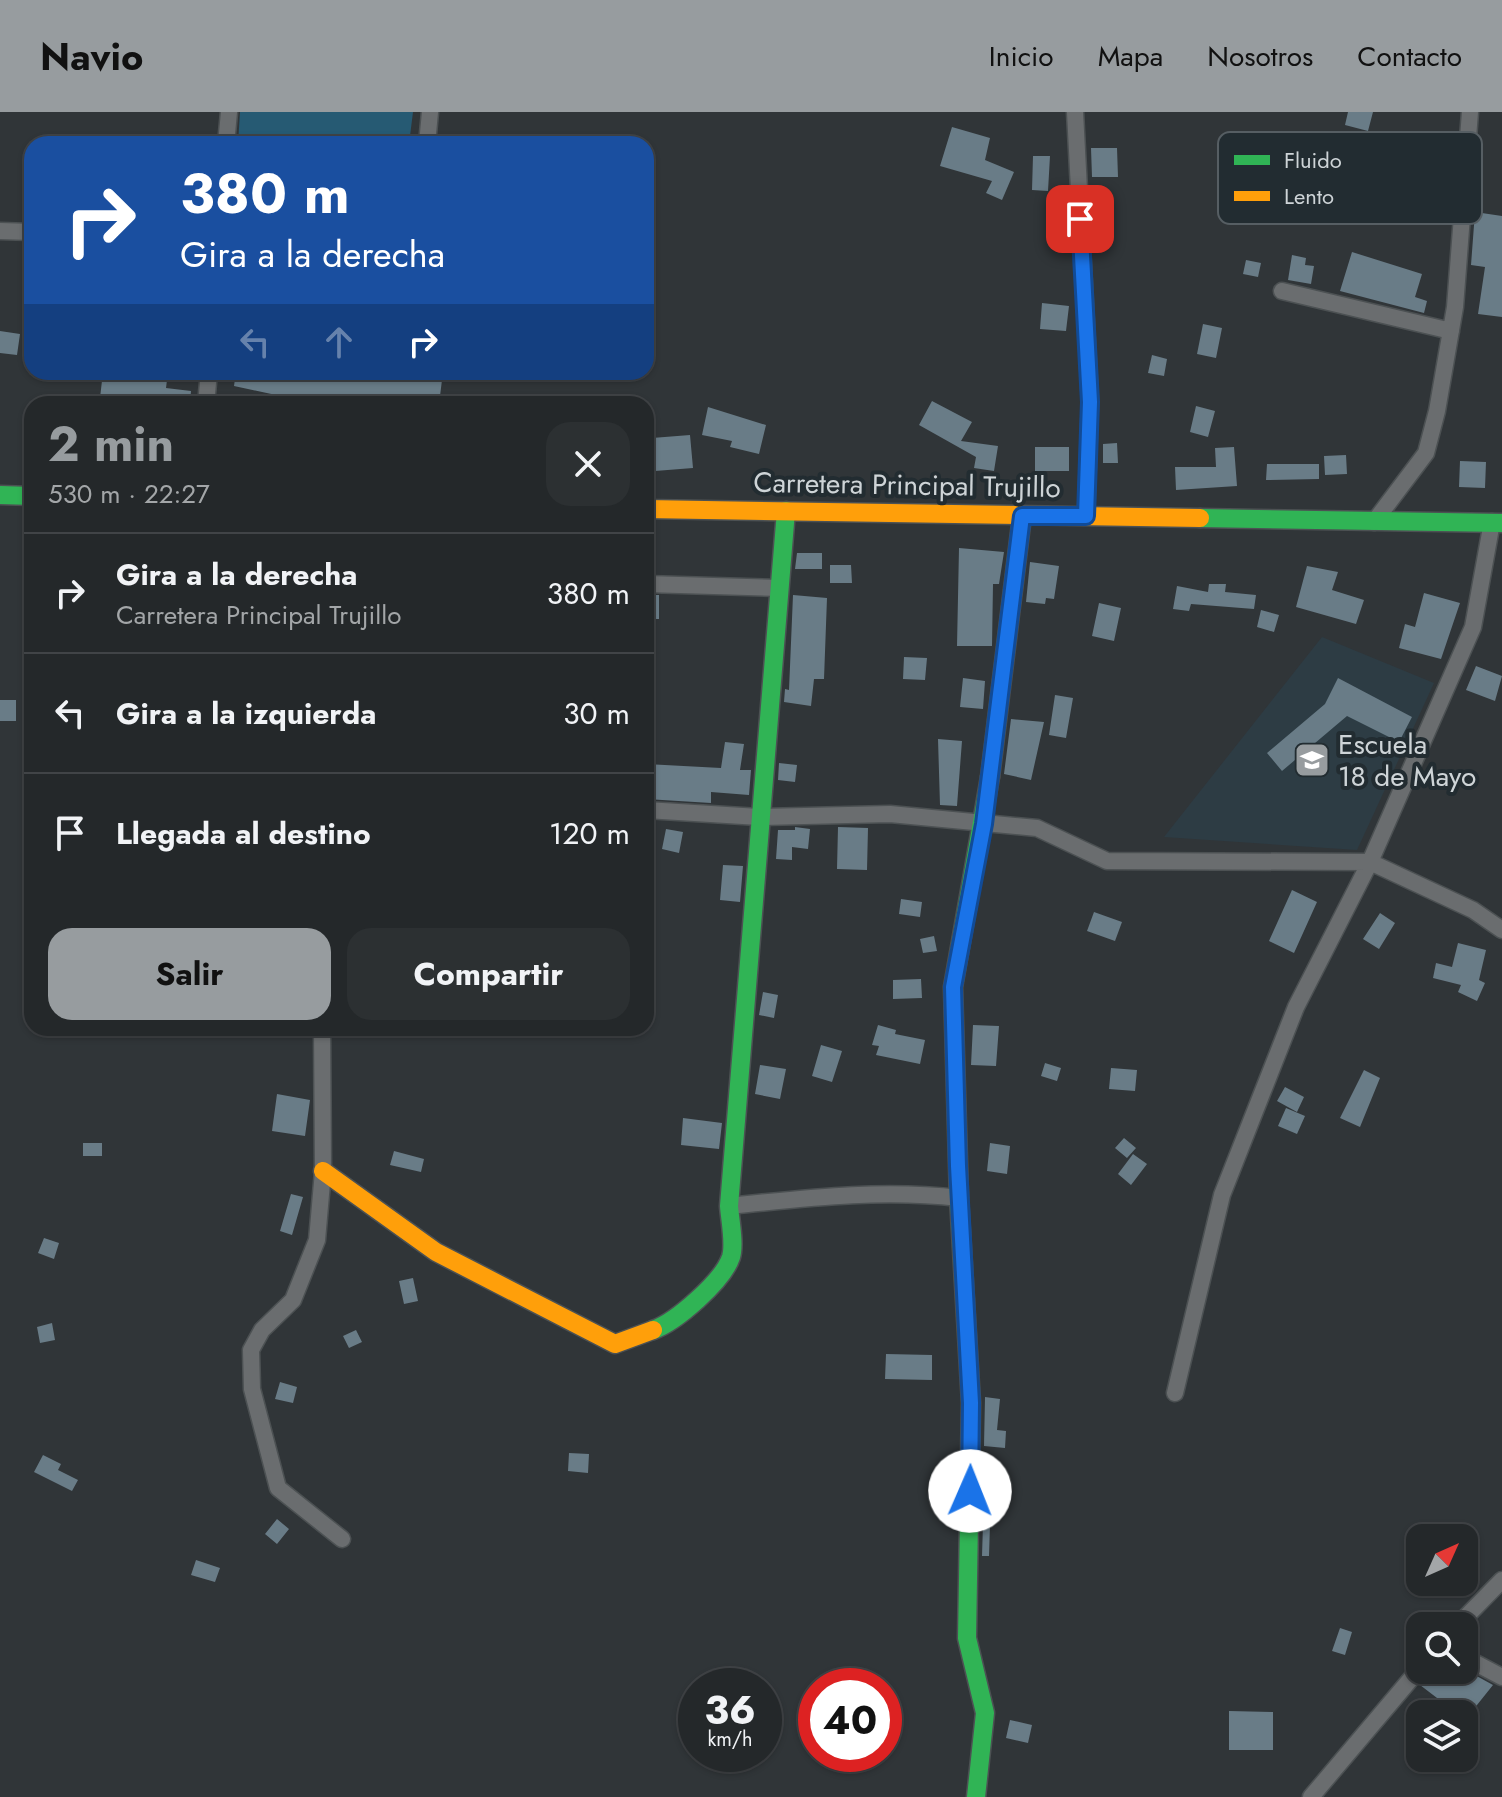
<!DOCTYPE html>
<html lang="es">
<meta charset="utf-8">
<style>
:root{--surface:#24282a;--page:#2c3032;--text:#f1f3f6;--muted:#a3a6a8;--line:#414447;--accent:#979c9f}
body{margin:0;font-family:Jost,sans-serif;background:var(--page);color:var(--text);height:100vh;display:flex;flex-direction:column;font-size:30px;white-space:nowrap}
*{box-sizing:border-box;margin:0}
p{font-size:26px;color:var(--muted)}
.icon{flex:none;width:44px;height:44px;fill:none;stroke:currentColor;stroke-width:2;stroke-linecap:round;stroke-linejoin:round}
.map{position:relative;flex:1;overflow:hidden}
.details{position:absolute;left:24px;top:284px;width:630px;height:640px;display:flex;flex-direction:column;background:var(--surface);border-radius:24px;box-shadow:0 2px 6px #0004,0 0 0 2px var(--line)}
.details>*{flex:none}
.top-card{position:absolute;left:24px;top:24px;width:630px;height:244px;border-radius:24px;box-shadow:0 2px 6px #0004,0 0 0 2px var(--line);background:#1a4fa0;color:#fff;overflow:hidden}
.needle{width:52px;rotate:45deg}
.tools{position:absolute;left:1406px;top:1412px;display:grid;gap:16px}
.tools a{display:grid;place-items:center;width:72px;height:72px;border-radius:16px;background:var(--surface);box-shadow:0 2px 6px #0004,0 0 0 2px var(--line);font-size:40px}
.speed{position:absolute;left:678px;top:1556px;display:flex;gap:16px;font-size:40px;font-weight:700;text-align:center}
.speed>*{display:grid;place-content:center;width:104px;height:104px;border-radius:50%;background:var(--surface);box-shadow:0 2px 6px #0004,0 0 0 2px var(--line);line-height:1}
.speed small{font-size:20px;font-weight:400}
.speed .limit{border:12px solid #d22;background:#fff;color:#111}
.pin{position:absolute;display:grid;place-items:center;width:68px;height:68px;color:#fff;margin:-34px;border-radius:16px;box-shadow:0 4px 12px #0006}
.me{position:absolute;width:88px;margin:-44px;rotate:1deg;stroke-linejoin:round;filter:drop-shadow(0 0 6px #0008)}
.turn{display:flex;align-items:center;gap:28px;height:168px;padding:0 24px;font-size:36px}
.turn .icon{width:104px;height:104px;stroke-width:2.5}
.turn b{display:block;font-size:56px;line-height:68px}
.lanes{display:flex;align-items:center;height:76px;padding:0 24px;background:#0003;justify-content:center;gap:40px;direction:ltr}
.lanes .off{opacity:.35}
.round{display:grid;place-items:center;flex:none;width:84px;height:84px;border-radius:24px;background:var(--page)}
.overview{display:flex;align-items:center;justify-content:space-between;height:136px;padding:0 24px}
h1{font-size:48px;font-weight:700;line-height:60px;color:var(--accent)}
.action{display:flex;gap:16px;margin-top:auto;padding:16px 24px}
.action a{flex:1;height:92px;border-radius:24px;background:var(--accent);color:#111;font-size:32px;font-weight:700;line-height:92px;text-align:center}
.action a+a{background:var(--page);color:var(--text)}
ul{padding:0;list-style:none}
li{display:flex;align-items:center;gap:24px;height:120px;padding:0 24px;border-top:2px solid var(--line)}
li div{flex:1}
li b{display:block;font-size:30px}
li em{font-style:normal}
header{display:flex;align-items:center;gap:48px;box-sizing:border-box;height:112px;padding:0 40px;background:var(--accent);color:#111}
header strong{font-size:38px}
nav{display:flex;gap:44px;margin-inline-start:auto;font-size:28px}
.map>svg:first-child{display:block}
.built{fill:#2d3c44}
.green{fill:#265a73}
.building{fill:#697c87}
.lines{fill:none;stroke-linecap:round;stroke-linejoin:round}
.street-casing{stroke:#4c5153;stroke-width:19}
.fast-casing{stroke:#4c5153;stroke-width:21}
.slow-casing{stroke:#4c5153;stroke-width:21}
.street{stroke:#6a6d6f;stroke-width:16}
.fast{stroke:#30b455;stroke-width:18}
.slow{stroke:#ff9f0a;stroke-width:18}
.route-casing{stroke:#114b97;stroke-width:20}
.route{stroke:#1a73e8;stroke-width:14}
.labels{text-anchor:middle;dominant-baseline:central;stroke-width:8;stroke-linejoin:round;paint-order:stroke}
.street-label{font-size:28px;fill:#ced4d7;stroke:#222c31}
.poi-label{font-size:28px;fill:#ced4d7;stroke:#222c31;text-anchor:start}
.key{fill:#222c31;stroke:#565e63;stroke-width:2}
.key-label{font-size:22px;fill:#ced4d7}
</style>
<header>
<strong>Navio</strong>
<nav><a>Inicio</a><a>Mapa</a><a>Nosotros</a><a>Contacto</a></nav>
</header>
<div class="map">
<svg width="1502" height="1685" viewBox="0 0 1502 1685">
<rect width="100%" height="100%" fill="#303538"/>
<path class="built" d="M1322,525L1434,571L1357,738L1164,725Z"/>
<path class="green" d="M240,0H413L409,32H238Z"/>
<path class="building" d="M1348,0H1373L1368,19L1345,13Z
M952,15L990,26L985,48L1014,60L1002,88L986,81L992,69L940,54Z
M1091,36H1117L1118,65H1092Z
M1033,44H1050L1048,79L1032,78Z
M1475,100L1502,104V205L1478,202L1485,155L1471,153Z
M1352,140L1422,162L1415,185L1427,189L1424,201L1340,179Z
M1292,143L1306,146L1305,153L1314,154L1311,172L1288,168Z
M1246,148L1261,151L1258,165L1243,162Z
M1042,191L1069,194L1066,219L1040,217Z
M1203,212L1222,216L1216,246L1197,242Z
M0,219L20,222L17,243L0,241Z
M1152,243L1167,247L1164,264L1148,261Z
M103,260H168L166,276L191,279L190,292H135L100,286Z
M236,260H308L342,267L343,260H443L439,292H273L276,283L234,274Z
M932,289L972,310L961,329L998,334L994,359L974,356L976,345L919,313Z
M1196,294L1215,299L1208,325L1190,320Z
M708,295L766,313L759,342L730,335L732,329L702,323Z
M690,323L693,356L655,359L652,326Z
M1117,331L1118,351H1103V332Z
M1035,335H1069V359H1035Z
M1234,335L1237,374L1176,378L1175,355H1216L1215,336Z
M1346,343L1347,362L1325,363L1324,344Z
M1460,349L1486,350L1485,376L1459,375Z
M1267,352H1319V367L1266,368Z
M959,436L1004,440L999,472H993L992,534H957Z
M797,441H822V457H795Z
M1030,450L1059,454L1054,487L1046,486L1045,492L1026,490Z
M830,453H851L852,471H830Z
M1307,454L1338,460L1332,478L1364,488L1356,512L1296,495Z
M1209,472H1226L1225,480L1256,483L1254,497L1191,492L1189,499L1173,497L1177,474L1208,480Z
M1424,481L1460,491L1441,547L1399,536L1405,512L1415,515Z
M646,483H659V507H646Z
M793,483L827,486L824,567H814L811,594L784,590L785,577L789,578Z
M1099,491L1121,496L1114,529L1092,524Z
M1261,498L1279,503L1274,520L1257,515Z
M904,545L927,546L925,568L903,567Z
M1476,554L1502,564L1495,589L1466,578Z
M963,566L985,569L983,597L960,595Z
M1338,566L1412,605L1399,630L1347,604L1282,659L1267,641L1325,592Z
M1055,583L1073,586L1066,626L1049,623Z
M0,588H16V609H0Z
M1011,607L1044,610L1031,668L1004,662Z
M938,627L962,629L957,694L940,693Z
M725,630L744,632L740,658H751L749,683L711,680V691L646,687V652L721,656Z
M779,651L797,653L795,670L778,668Z
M795,715L810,717L808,737L792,735V748L776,747L778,718H795Z
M838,715L868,716L867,758L837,757Z
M666,717L683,720L679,741L662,737Z
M723,753L743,754L740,790L720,788Z
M1292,778L1317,790L1294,841L1269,829Z
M901,787L922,790L920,805L899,802Z
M1094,800L1122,810L1115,829L1087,819Z
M1380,801L1395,811L1379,837L1363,827Z
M934,824L937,839L923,841L920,827Z
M1458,831L1486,838L1479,868L1485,871L1477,889L1458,880L1461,873L1433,866L1436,851L1452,855Z
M921,867L922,886L893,887V868Z
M763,880L778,883L774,906L759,903Z
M878,913L896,918L895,922L925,928L920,952L876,943L879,934L872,933Z
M973,913L999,914L996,954L971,953Z
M821,933L842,939L832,970L812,964Z
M1045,951L1061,956L1057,969L1041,964Z
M760,953L786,957L780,987L755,982Z
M1111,956L1137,958L1135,979L1109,977Z
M1364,958L1380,966L1360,1015L1340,1006Z
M1285,975L1304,985L1297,1000L1277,989Z
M277,982L310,988L305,1024L272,1019Z
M1286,996L1305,1004L1297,1022L1278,1014Z
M683,1006L722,1011L719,1037L681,1033Z
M1124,1026L1136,1036L1127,1046L1115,1036Z
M83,1031H102V1044H83Z
M990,1031L1010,1034L1007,1062L987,1059Z
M394,1039L424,1047L421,1060L390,1053Z
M1133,1042L1147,1052L1131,1073L1118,1062Z
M291,1082L303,1085L292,1123L280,1119Z
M44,1126L59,1131L54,1147L38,1141Z
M413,1166L418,1189L404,1192L399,1169Z
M52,1211L55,1228L40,1231L37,1215Z
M356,1218L362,1230L349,1236L343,1224Z
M886,1242L932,1243V1268L885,1267Z
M280,1270L297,1275L293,1291L275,1287Z
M985,1285L1000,1287L997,1318L1006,1319L1005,1336L984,1334Z
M569,1341L589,1342L588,1361L568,1359Z
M43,1343L61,1352L58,1358L78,1368L72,1379L34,1360Z
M984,1380H991L989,1444H982Z
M277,1407L289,1417L277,1432L265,1422Z
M196,1448L220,1456L215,1470L191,1463Z
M1340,1516L1352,1520L1345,1543L1332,1539Z
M1431,1558H1453L1467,1569L1473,1562L1493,1573L1465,1608L1464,1602H1458L1420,1573Z
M1229,1599L1273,1600V1638H1229Z
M1010,1608L1032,1613L1028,1631L1006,1626Z"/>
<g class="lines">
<defs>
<path id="street" d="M1075,0L1090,290L1086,404
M226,32L229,0
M427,32L430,0
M0,119L32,120
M1282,179L1451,219
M206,292L209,260
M1374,410L1426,341L1437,299L1455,195L1470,0
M646,472L780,476
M646,698L759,705L890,702L1037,716L1107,749L1370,750L1473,798L1502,818
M322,916L323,1059L317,1128L293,1188L262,1218L251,1238L252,1277L278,1376L342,1427
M729,1094C807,1086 881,1077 959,1086
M1175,1281L1222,1083L1296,895L1370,750L1473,515L1492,410
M1457,1514L1502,1468
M1464,1545L1502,1565
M1311,1685L1420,1556"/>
<path id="fast" d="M0,383L32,384
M1200,406L1502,411
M653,1218C676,1210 723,1169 731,1145C735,1132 730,1108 729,1094L786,399
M976,1685L985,1601L967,1526L971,1291L959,1086L953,875L990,665"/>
<path id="slow" d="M646,397L1200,406
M990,665L1022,404
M323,1059L436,1140L615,1232L653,1218"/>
</defs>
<use href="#street" class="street-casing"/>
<use href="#fast" class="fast-casing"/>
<use href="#slow" class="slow-casing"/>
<use href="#street" class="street"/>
<use href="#fast" class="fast"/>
<use href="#slow" class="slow"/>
</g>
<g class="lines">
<defs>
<path id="route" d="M970,1379L971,1291L958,1054L953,875L984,712L1022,404H1086L1090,290L1080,107"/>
</defs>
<use href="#route" class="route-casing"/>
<use href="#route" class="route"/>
</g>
<defs>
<symbol id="school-square" viewBox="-11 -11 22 22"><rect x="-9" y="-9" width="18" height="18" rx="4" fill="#979c9f" stroke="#222c31"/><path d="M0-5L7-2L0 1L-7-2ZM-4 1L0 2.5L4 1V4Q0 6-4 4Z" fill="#fff"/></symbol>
</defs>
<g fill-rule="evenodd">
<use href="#school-square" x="1292" y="628" width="40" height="40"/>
</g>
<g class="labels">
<g class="street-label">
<text transform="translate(907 373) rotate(1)">Carretera Principal Trujillo</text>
</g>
<g class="poi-label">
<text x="1338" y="632">Escuela<tspan x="1338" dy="32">18 de Mayo</tspan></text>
</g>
</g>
<rect x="1218" y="20" width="264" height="92" rx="12" class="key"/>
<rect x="1234" y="43" width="36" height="10" fill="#30b455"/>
<rect x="1234" y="79" width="36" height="10" fill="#ff9f0a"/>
<g class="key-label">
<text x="1284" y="56">Fluido</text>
<text x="1284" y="92">Lento</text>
</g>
</svg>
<div class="tools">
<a><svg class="needle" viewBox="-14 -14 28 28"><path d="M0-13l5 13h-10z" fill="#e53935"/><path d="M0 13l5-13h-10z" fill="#a3a6a8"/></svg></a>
<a><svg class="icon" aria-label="search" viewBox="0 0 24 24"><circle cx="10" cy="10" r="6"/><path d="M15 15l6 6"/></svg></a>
<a><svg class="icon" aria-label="layers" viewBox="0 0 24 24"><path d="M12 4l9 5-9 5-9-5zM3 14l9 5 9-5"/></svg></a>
</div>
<div class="speed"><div>36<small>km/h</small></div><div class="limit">40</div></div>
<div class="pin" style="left:1080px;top:107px;background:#d93025"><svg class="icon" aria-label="arrive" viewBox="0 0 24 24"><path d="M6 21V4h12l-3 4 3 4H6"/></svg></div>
<svg class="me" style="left:970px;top:1379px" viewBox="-20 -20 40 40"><circle r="19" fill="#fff"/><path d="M0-13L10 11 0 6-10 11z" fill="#1a73e8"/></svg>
<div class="top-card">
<div class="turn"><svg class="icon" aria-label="right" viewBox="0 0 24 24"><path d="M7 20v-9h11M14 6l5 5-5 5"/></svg><div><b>380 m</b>Gira a la derecha</div></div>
<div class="lanes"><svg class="icon off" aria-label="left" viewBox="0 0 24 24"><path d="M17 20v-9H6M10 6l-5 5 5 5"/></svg><svg class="icon off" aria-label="ahead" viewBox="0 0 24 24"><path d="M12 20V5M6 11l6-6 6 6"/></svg><svg class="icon" aria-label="right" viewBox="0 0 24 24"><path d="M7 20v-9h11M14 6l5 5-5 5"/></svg></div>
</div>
<section class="details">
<div class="overview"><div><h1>2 min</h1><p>530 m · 22:27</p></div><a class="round"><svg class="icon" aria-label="close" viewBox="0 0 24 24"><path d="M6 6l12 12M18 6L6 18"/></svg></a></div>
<ul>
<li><svg class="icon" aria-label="right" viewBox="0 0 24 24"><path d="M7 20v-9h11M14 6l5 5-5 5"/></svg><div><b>Gira a la derecha</b><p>Carretera Principal Trujillo</p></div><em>380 m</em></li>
<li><svg class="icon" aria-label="left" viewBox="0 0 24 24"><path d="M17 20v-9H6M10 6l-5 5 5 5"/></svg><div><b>Gira a la izquierda</b></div><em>30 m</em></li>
<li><svg class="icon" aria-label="arrive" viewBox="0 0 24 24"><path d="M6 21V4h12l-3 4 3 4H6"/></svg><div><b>Llegada al destino</b></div><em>120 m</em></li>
</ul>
<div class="action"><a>Salir</a><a>Compartir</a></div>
</section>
</div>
